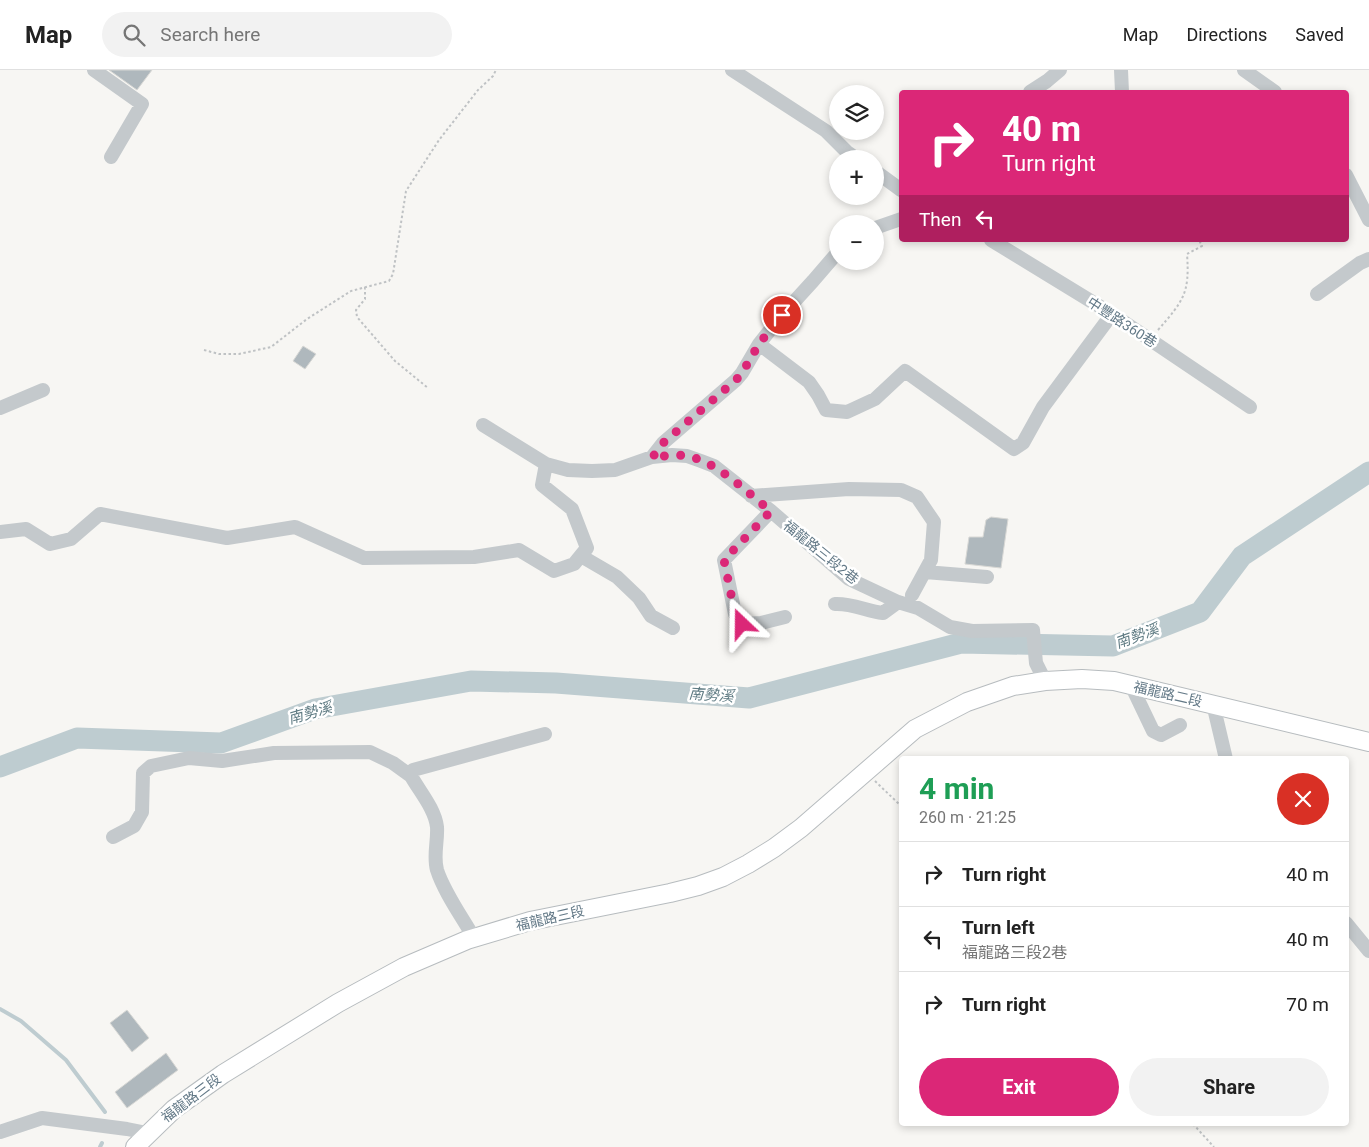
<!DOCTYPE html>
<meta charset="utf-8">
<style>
:root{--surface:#fff;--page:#f2f2f2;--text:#222;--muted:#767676;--line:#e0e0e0;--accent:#db2777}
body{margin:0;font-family:Roboto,"Noto Sans TC",sans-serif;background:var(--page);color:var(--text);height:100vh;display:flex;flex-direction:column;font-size:19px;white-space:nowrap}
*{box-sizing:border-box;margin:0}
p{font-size:16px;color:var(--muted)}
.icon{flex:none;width:28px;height:28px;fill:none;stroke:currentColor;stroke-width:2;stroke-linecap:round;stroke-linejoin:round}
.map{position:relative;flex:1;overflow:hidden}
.side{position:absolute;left:899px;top:686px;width:450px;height:370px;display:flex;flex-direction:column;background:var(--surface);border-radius:5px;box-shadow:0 2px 8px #0003}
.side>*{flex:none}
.top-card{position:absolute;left:899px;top:20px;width:450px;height:152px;border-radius:5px;box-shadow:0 2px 8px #0003;background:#db2777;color:#fff;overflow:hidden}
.buttons{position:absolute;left:829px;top:15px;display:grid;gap:10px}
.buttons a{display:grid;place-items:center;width:55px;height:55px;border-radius:50%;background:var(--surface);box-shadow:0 2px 8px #0003;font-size:25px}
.pin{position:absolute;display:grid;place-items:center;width:42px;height:42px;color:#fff;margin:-21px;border:2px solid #fff;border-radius:50%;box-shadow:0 1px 5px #0007}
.me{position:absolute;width:55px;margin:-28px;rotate:337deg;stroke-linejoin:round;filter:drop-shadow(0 0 4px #0008)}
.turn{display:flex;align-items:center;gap:18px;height:105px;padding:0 20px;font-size:22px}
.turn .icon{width:65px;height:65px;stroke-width:2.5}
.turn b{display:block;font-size:35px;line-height:42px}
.then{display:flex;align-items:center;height:48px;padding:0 20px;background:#0003;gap:10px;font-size:19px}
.round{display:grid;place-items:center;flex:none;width:52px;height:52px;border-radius:26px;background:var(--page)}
.summary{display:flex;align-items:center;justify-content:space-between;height:85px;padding:0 20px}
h1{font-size:30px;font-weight:700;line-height:38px;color:#1e9e55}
.action{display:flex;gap:10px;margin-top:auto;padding:10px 20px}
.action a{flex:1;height:58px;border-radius:30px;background:var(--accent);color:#fff;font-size:20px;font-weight:700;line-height:58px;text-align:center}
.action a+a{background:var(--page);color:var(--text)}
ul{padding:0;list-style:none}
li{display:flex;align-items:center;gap:15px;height:65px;padding:0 20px;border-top:1px solid var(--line)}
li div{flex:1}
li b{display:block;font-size:19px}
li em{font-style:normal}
header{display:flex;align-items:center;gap:30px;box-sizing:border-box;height:70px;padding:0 25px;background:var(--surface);border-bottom:1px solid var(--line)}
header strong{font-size:24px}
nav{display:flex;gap:28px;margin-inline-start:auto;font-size:18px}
.search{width:350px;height:45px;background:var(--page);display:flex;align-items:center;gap:12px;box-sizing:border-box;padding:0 18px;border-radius:28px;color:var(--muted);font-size:19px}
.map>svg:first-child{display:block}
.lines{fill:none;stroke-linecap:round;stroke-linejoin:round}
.stream{stroke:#beccd0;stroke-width:4}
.river{stroke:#beccd0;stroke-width:21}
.building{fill:#afb8bd;stroke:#d8d8d5}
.major-casing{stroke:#b7bcbf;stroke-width:20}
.path{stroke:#bfc2c4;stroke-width:2;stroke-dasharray:2.5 2.5;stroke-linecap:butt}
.minor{stroke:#c4c9cc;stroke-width:14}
.major{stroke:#fff;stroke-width:18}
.route{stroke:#db2777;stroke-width:9;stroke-dasharray:0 16.2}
.labels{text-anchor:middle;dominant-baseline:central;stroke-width:5;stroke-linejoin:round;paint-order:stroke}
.street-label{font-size:14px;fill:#637987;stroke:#fff}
.water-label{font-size:15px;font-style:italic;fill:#5f7b83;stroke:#fff}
</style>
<header>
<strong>Map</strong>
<div class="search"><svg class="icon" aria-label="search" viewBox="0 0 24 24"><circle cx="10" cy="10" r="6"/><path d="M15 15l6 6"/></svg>Search here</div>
<nav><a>Map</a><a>Directions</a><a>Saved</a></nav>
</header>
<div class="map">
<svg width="1369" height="1077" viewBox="0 0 1369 1077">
<rect width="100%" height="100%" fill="#f7f6f3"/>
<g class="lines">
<path class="stream" d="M0,939L21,951L66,990L105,1042
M100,1077L102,1073"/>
<path class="river" d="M0,697L77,668L221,673L315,639L471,611L556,613L749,628L961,573L1113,576L1200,542L1242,486L1369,402"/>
</g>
<path class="building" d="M109,0H152L137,20Z
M303,276L316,284L305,299L293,291Z
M991,447L1008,449L1001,498L965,494L969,467H983L986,450Z
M127,940L149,968L132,982L110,953Z
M166,983L178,1000L127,1038L115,1022Z"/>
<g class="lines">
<defs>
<path id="major" d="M135,1077L174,1039L223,1004L338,933L404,897L467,870L530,851L670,823L698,816L723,807L748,794L774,778L801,758L915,659L967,632L1013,616L1045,611L1082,609L1114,611L1369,672"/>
</defs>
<use href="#major" class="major-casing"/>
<path class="path" d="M365,217V229L356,240L357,247L395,291L428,318
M1158,260C1183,231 1190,224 1187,184L1202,176L1199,170
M204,280L219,284H239L271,277L307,249L351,221L389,211L393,204L406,121L439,70L478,20L493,6L496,0
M875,711L901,736
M1193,1054L1214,1077"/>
<path class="minor" d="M94,0L142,34L111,87
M732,0L826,61L847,82L857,89
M1121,0L1122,22
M1244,0L1275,22
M1030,22L1047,11L1060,0
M875,101L901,120
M1346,105L1369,150
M875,158L901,149
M991,170L1112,244L1250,337
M1317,224L1360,193L1369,189
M759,274L809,312L818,325L826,340L847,342L875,329L905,301L1014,379L1023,373L1043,337L1112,244
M0,338L43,320
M483,355L546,394L568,400L592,401L615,400L652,387L672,385L687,386L701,391L714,396L771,441L849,509L898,532L918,538L950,557L972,561L1033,560L1036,593L1045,611
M652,387L663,373L736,310L742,303L759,274L782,245L813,211L838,182
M751,426L849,419L901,420L917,427L934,452L931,490L912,525
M771,441L724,490L734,539L735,544L742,554L761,553L785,547
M0,462L26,459L50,474L71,469L100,444L227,468L295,457L364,488L474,487L519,480L554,501L574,494L587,478L572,439L542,415L546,394
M581,486L617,507L639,528L651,546L673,558
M925,502L987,507
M835,534C851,533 867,541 883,543L898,532
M1131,615L1153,661L1161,665L1180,655
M1213,634L1226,689
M113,767L134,756L142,742L143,703L151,696L189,688L222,691L274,683L370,682L393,693L411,706
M1346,853L1369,881
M474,868C462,847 444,822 437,800C433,786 438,771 437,757C435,739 420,722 411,706L413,700L545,664
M0,1062L42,1048L127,1059L147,1063"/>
<use href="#major" class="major"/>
</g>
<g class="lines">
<path class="route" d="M742,554L735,544L734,539L724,490L771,441C746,422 718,392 687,386C676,384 663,386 652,388L663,373L736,310L742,303L759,274L782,245"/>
</g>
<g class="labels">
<g class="street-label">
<text transform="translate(1122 252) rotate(33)">中豐路360巷</text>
<text transform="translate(821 482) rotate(39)">福龍路三段2巷</text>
<text transform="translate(1168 624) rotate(13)">福龍路二段</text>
<text transform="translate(550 848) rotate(-13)">福龍路三段</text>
<text transform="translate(191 1028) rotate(-37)">福龍路三段</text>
</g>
<g class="water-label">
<text transform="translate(1137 566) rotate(-20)">南勢溪</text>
<text transform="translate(711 625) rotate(4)">南勢溪</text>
<text transform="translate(310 643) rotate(-16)">南勢溪</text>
</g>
</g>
</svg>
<div class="buttons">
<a><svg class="icon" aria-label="layers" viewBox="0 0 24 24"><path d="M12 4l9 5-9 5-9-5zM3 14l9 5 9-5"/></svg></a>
<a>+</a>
<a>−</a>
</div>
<div class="pin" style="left:782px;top:245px;background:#d93025"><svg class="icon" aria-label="arrive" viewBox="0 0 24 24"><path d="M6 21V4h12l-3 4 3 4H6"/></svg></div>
<svg class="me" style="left:742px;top:554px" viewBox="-20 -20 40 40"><path d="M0-17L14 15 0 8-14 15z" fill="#db2777" stroke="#fff" stroke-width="4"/></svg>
<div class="top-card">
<div class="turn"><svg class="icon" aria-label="right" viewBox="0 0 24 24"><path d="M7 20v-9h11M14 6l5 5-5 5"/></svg><div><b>40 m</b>Turn right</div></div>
<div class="then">Then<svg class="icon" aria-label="left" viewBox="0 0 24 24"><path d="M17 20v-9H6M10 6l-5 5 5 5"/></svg></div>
</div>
<section class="side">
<div class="summary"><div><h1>4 min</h1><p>260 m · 21:25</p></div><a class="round" style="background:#d93025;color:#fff"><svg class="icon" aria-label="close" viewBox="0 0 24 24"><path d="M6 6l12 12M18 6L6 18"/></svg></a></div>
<ul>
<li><svg class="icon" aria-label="right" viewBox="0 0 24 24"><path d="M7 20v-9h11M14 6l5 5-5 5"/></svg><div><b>Turn right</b></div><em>40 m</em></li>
<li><svg class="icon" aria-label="left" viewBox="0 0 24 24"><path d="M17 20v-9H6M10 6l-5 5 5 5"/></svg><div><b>Turn left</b><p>福龍路三段2巷</p></div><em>40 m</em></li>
<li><svg class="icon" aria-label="right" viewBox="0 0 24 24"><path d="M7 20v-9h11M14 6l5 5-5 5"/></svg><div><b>Turn right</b></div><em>70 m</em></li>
</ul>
<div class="action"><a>Exit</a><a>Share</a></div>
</section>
</div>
